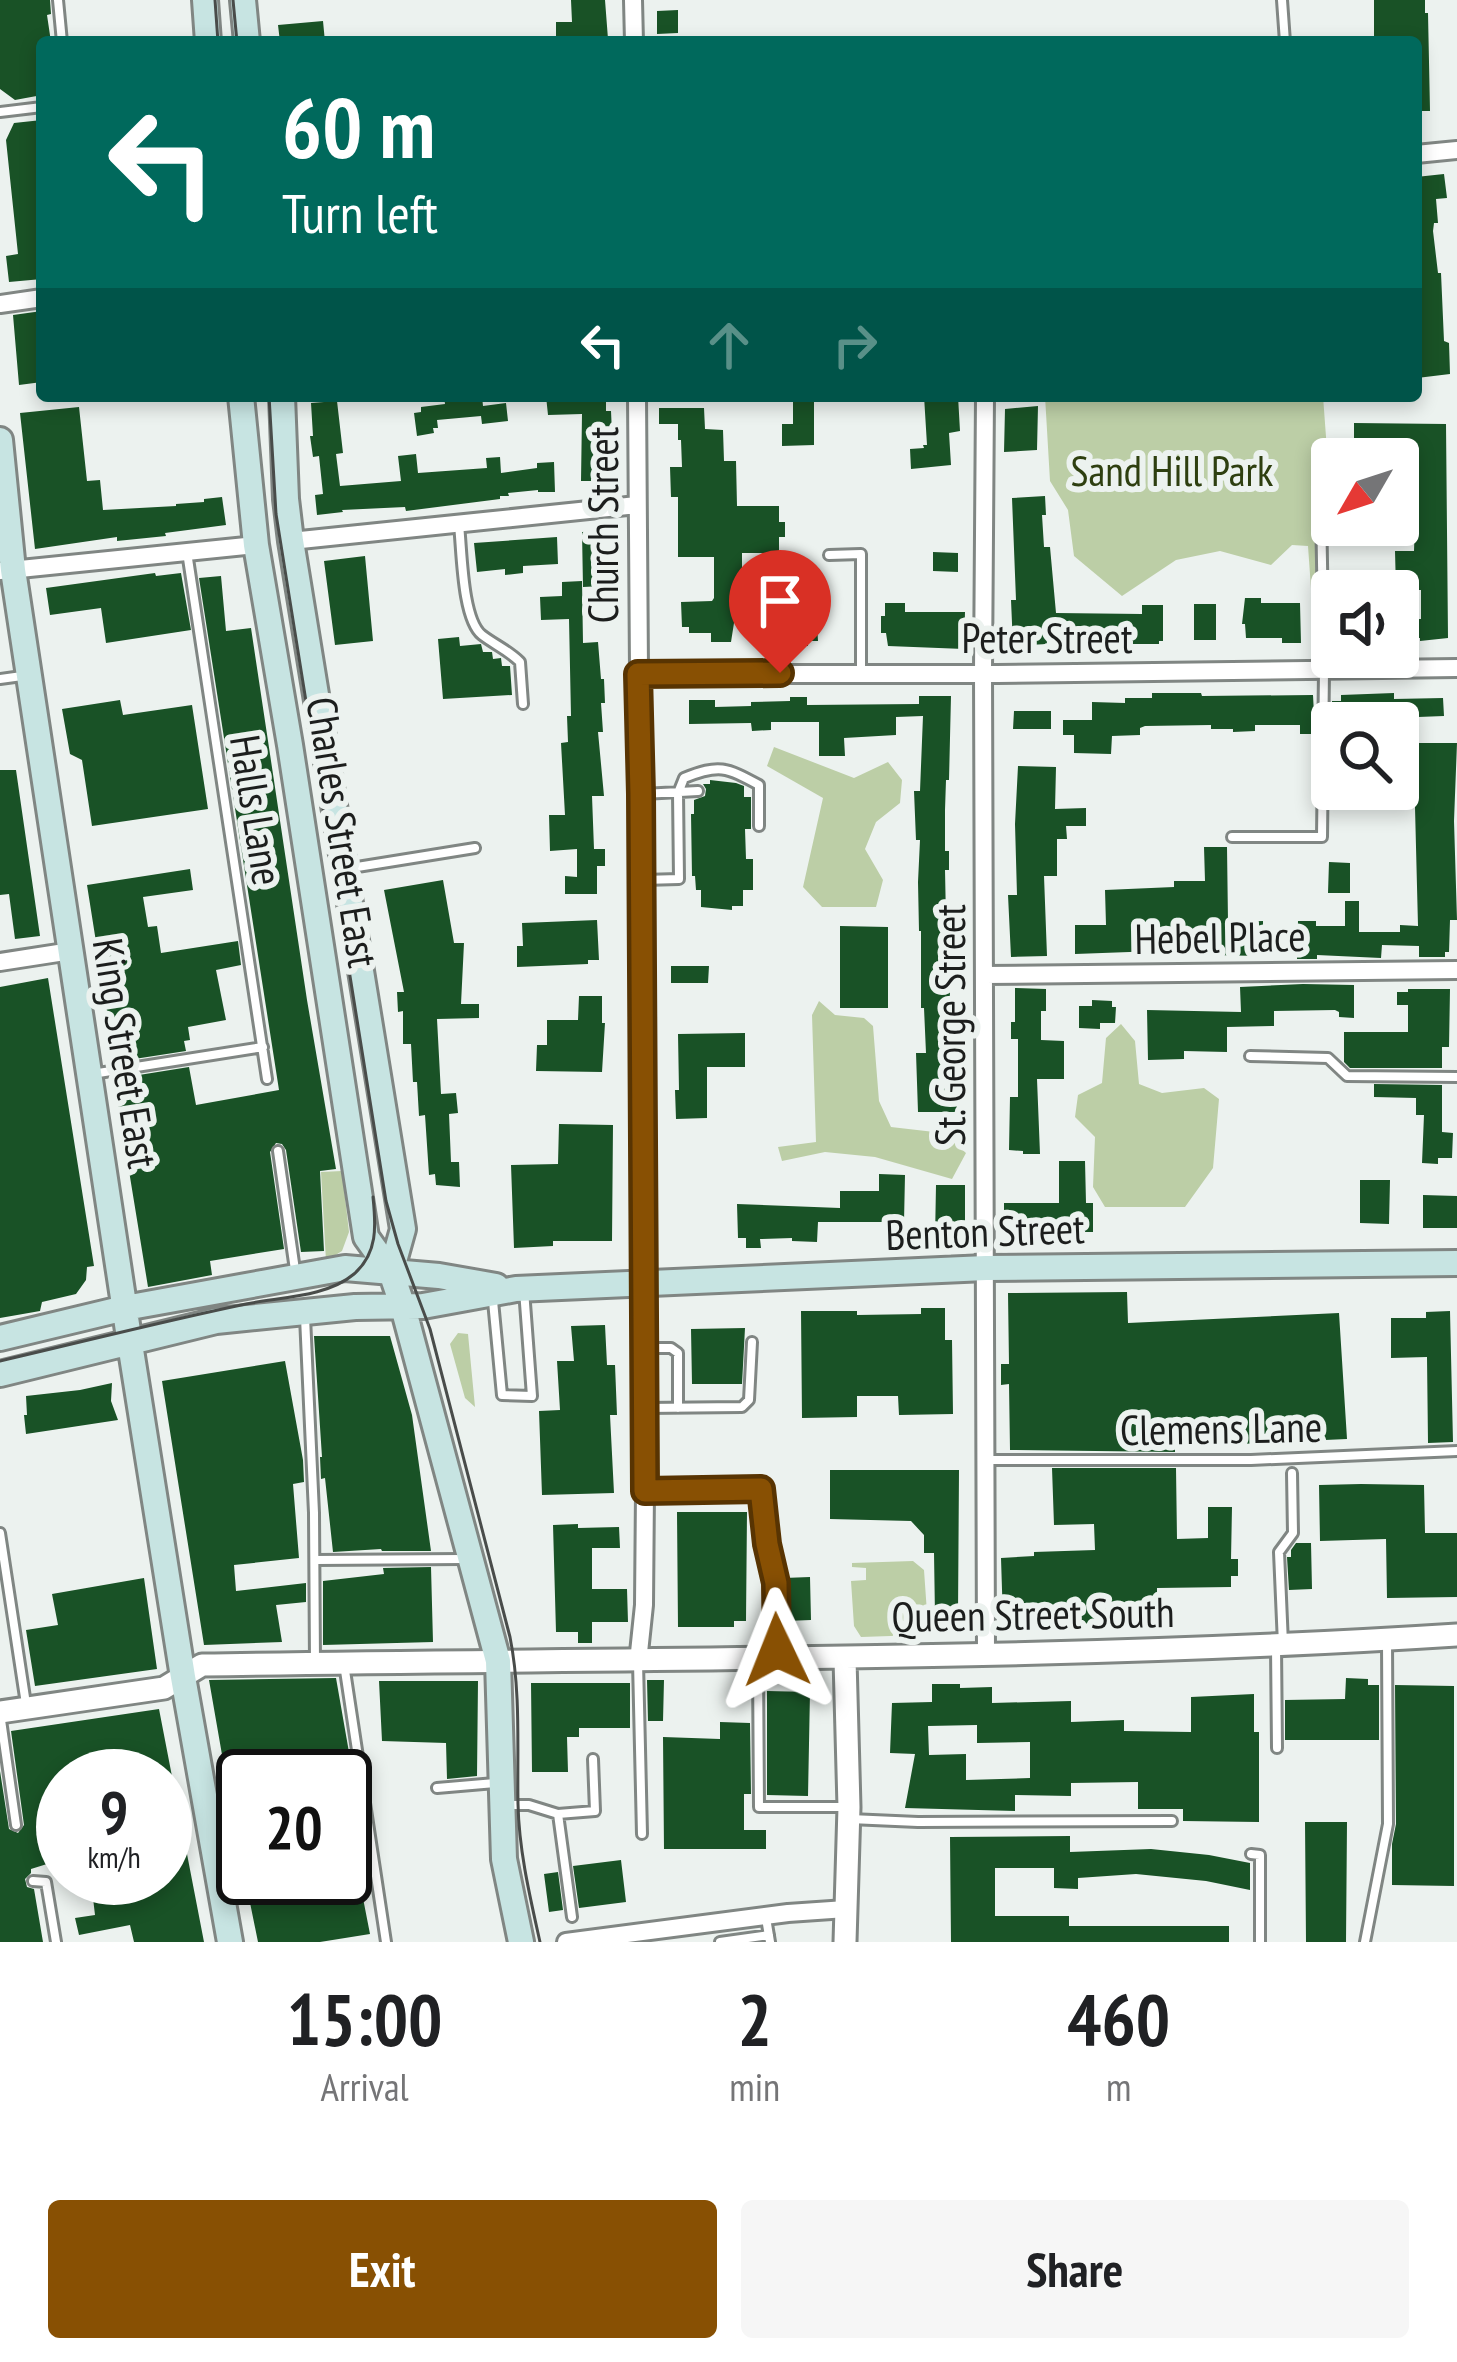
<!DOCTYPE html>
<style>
:root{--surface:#fff;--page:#f6f6f6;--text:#202124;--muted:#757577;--accent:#885003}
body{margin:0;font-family:"PT Sans Narrow",sans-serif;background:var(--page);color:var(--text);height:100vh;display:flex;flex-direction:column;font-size:45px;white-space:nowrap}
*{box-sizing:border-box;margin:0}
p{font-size:39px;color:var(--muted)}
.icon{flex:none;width:66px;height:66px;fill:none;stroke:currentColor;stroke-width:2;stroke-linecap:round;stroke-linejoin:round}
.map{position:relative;height:1942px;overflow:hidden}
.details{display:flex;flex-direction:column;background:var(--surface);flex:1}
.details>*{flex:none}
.banner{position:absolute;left:36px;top:36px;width:1386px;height:366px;border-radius:12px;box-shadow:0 6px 18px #0003;background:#00695c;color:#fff;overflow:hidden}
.needle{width:78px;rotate:231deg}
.controls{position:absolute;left:1311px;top:438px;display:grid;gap:24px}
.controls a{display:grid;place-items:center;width:108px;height:108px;border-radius:12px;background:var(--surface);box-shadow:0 6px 18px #0003;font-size:60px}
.speed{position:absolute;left:36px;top:1749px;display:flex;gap:24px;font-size:60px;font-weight:700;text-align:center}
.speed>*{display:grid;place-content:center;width:156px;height:156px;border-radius:50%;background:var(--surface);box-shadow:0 6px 18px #0003;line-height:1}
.speed small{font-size:30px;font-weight:400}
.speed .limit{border:6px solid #111;border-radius:18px;background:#fff;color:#111}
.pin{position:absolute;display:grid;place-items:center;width:102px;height:102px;color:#fff;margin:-123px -51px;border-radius:50% 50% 50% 0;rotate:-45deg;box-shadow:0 0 12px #0007}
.pin .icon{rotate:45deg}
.me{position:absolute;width:132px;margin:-66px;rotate:358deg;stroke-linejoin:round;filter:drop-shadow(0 0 9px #0008)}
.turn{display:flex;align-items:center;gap:42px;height:252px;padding:0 48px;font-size:54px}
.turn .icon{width:156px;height:156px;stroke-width:2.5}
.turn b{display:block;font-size:84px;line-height:102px}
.lanes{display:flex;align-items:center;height:114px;padding:0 48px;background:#0003;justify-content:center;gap:60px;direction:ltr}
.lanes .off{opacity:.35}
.eta{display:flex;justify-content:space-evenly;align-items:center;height:204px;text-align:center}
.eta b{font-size:72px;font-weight:700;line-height:84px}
.action{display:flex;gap:24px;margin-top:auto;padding:24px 48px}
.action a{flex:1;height:138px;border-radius:12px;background:var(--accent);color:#fff;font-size:48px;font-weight:700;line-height:138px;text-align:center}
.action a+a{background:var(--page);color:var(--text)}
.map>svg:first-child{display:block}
.green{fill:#bccea6}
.building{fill:#195226;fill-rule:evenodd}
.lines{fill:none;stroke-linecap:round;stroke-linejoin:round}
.service-casing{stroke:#808683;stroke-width:14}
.minor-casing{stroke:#808683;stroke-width:22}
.tertiary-casing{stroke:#808683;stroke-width:27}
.secondary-casing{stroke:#808683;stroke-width:30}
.service{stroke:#fff;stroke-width:8}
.minor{stroke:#fff;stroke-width:16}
.tertiary{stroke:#fff;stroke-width:21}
.secondary{stroke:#c7e4e2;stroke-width:24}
.tram{stroke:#494c4a;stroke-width:3}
.route-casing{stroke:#583402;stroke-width:30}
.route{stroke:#885003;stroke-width:21}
.labels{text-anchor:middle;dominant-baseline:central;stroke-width:12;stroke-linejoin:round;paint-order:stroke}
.park-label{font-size:42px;fill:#2e3f10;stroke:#ecf2ef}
.street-label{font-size:42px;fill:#1c1e1d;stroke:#ecf2ef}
</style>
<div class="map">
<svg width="1457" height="1942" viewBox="0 0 1457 1942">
<rect width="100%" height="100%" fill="#ecf2ef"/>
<path class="green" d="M1045,396H1323L1328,464V612L1332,657L1336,659H1316L1308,546L1292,545L1271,565L1220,551L1176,560L1122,596L1074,556L1068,510L1050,481Z
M774,747L854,778L888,762L902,780L900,803L876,822L865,849L883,880L876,907H822L803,887L823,798L767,766Z
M819,1001L835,1015L864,1018L873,1026L879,1101L891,1127L943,1133L966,1153L952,1179L875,1157L825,1152L782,1161L778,1147L816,1142L812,1015Z
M1121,1024L1135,1041L1139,1084L1162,1093L1204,1088L1219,1099L1213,1168L1185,1207H1105L1093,1187L1095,1137L1075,1117L1078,1095L1102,1083L1106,1038Z
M342,1171L349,1232L342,1251L326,1261L321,1172Z
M458,1333L468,1334L475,1407L465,1398L450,1344Z
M913,1561L924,1570L928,1627L920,1635L861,1637L854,1626L851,1581L866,1580V1568L852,1567V1563Z"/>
<path class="building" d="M0,0H50L51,14L47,15L51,42H42V95L15,100L0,89Z
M571,0H605L608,39L605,42H556V22H572Z
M1374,0H1425V13H1428L1430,111H1416V42H1374Z
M678,10V33L657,34V11Z
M323,21L325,42H280L278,25Z
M42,120V279L9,282L6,256L18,254L6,140L14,123Z
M1444,174L1447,198L1436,199L1438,223H1434L1433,231L1438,273H1441L1444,341L1449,343L1450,374L1417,378L1416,177Z
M42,311V382L19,385L13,315Z
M444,396H482L483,406L506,403L508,421L482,424L481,416L437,420L438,428H433L434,433L417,436L414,413L421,412V407L445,404Z
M546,396H606V411H611L612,433H608V481H581L582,414L548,415Z
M924,396H958L960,431L949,433L951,465L911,469L910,449L924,448L923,445H927Z
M793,397H814V445L782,446V424H793Z
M337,401L343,453L336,454L340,486L401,481L398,456L416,454L418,473L487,468L486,458L500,457L501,473L537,468V463L554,462L555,492H538V490L508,493L509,496H500V499L406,511L405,507L342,510L343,512L317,515L315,495L323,494L319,456L313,457L310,436H313L311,403Z
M1038,406L1037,450L1004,452L1005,409Z
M79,407L87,481L100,480L103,510L176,506V504L204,502V499L222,497L226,525L165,533L166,536L117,541V537L35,549L20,413Z
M659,408H704L705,429L723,430L724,461H736L737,506H779V522H785V537H779V553H742V592H773V609H816L818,641H808V646L769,645L768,623H734L731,642H711V633H689V627H682L681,602L712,601L714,598V557H678V497H671L670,467H682L681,440H678V424H659Z
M1354,423L1446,424L1448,638L1420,641V638H1398V619H1421V590H1396L1395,551H1414L1415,520H1410L1407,453H1354Z
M1045,496L1046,515H1042L1044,547H1050L1056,613L1142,614V605H1163V641H1159V644H1125V652H1076V629H1046L1047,644L1013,646L1011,600H1016L1012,498Z
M603,531L605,554H601L603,586L583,587L582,532Z
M557,537L558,564L523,566V573L505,575V569L477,572L474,543Z
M933,552L958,553V572L933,571Z
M365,556L373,641L335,645L324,561Z
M155,573L156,576L181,573L191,630L106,643L101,608L50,615L46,588Z
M221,576L226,631L251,628L307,1000L336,1169L320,1171L324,1251L301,1252L286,1150L282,1144L276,1143L270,1152L284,1249L210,1261L212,1275L148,1287L114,1079L189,1067L196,1105L279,1090L199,578Z
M582,581L583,643L598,642L601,679H604L605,703H601L603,732H598L604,796H592L594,849H605V866H597V894H565V876L577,877V849L550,851L549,815H565L561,743L568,742L567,716H571L569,619L541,620L540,597L562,596V582Z
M1245,598H1261V603H1300L1301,643H1282V638H1246L1245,624H1242Z
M885,603H905V612H965L964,649L888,646L886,633H881V616H885Z
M1194,604H1216V640H1194Z
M459,637L460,646L481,644L483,652H492L493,659L501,658L502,666H510L512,695L443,699L438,639Z
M1152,693H1201L1202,696L1313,695L1315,734H1300V725H1255V731L1233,732V729H1211V725L1145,726L1140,728V735L1112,736L1111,754L1074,753V735H1063V720H1092V702L1125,703V698H1152Z
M1394,693V699L1443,698L1444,716L1418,717V743H1457L1454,821L1457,920H1450L1449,952H1445V957H1419V946L1382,945L1381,958L1317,955V959H1297L1298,921H1316V926H1345V901H1359V932H1400V925L1418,926L1414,768H1403L1402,740H1398V721L1332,723V701H1341V695Z
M919,696H951L949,780H946L945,810V851H949V870H945L946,920H949L951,1087H956L957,1112H918L916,1053H926L924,1008H921V931H919L918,882L920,840H916L914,791H920L923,716L896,717V735L844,738L845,756H819V722H771V730L752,731L751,723L689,724V700H715V707L751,706V702L790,701V697H807V705L919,704Z
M120,700L123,715L192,705L208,809L92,826L82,760L70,754L62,709Z
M1014,711H1051V729H1013Z
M1018,766L1056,767L1055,809L1086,808V826H1066L1067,839H1057V876H1044L1047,956L1011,957L1008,895H1017L1015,824Z
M0,770H16L40,936L15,939L9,894L0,895Z
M710,780L736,783L744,786V797H751V829H745L746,859H753V890H743V906H732V910L701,907V890H696L695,876H692L691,814H694V800L705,796L706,789L703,784H710Z
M1204,847H1227L1228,922L1263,921V956L1208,955V951L1184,950L1075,954V925H1106L1105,890L1174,887V881H1205Z
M1329,862L1350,863V893H1328Z
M190,869L193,890L143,897L148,927L157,926L161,953L238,941L241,965L216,970L226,1020L188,1027L190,1040L184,1041L186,1051L115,1062L87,885Z
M443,880L454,943H464L461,1004H479V1018L437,1019L441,1094L456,1093L458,1113L449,1114L451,1162H459L460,1187L436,1185L435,1174L429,1175L425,1115L419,1116L417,1082H413L411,1044H403V1011L398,1012L397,992H404L384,890Z
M597,920L599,960H588V964L517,967V946H523L522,923Z
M840,926L888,927V1008H840Z
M671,966H709L708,983H671Z
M48,978L94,1266L87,1267L86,1280L76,1294L42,1302L40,1311L0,1318V987Z
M1303,984L1354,985V1018L1339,1017V1012L1335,1010L1274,1011V1026L1227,1027V1052L1184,1051V1059L1148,1060L1147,1010L1241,1012L1240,987Z
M1015,988L1046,989V1011H1041V1040L1064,1041V1079H1037L1040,1154H1023V1151L1009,1150L1010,1097H1018V1039H1011V1022H1015Z
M1408,989H1450L1449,1047H1442V1068H1350L1344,1062V1032H1408V1005H1397V992H1408Z
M579,996H602V1023H605L602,1072L536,1071L537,1045H547V1020H578Z
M1092,1000L1112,1001V1007H1116L1115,1023H1100V1029L1079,1028V1006H1092Z
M745,1033V1067H707V1118L676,1119L675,1090H679L678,1034Z
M1374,1084L1442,1085V1132L1453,1133L1452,1158H1438V1164L1422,1163L1424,1115H1416V1098L1374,1097Z
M559,1124L613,1125L612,1241H553V1246L514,1248L511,1165L558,1164Z
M1059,1161H1085L1086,1203H1093V1232H1004V1203H1059Z
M879,1174L905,1175L904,1222H818L817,1242L792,1241V1238L760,1239L761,1248H746V1238H738L737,1204L840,1208V1191H879Z
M1360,1180H1390L1389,1224L1360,1223Z
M936,1185H965V1239H935Z
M1423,1195L1457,1196V1228H1423Z
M1127,1292L1128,1323L1339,1313L1347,1439L1175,1447V1452L1010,1450L1009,1384L1001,1385V1364H1009L1008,1293Z
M921,1308H945V1340H952L953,1414L899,1415L898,1396H857V1417L802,1418L801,1311H857V1315L921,1314Z
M1450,1311L1453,1442L1428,1443L1427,1357L1391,1358V1318H1426V1312Z
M605,1325L607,1365H615L617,1415H610L614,1493L542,1495L539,1411L560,1410L557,1361H574L571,1326Z
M745,1328L742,1384H692L691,1329Z
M314,1336H390L412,1415L431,1551H382L381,1549L333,1552L325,1478L321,1479L320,1457H322Z
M285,1361L303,1460L304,1482L293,1484L299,1558L234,1565L236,1591L306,1583V1602L276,1605L282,1642L204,1645L162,1381Z
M112,1383L111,1401L118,1420L26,1434L24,1415H27L26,1396L80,1390Z
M1052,1468H1176L1177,1539L1208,1538V1507H1232L1231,1559H1238V1576H1231V1587L1157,1588V1616L1141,1617V1622L1072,1624V1619L1003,1621L1001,1558L1034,1556V1552L1095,1550L1094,1524L1054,1525Z
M830,1470H959L958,1616H935L934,1553H924V1535L911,1521L830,1519Z
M1361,1484L1424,1485L1425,1533H1457V1597L1387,1598L1386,1539L1320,1541L1319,1485Z
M677,1512H747L746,1621H734V1627H678Z
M578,1524V1528L619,1527L620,1548H592V1589H627L628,1622H592V1643H578V1632H556L553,1525Z
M1296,1543H1311L1312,1589L1289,1590L1287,1557H1291V1550Z
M431,1567L433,1642L323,1645V1581L384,1574L383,1568Z
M810,1577L811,1620L786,1621L784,1578Z
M144,1578L157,1669L35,1686L26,1630L58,1625L52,1594Z
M336,1678L350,1758L339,1760L343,1776H243V1834L236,1835L209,1680Z
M1346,1678L1368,1679V1685H1379V1740H1285V1700L1345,1699Z
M647,1680H664L663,1721H648Z
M379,1681H478L477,1776L447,1779L446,1743L382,1741Z
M531,1683H630V1728H579V1737H567L568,1772H532Z
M932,1684H960V1688L992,1687V1703L1071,1701V1722L1124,1720V1731L1191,1732V1697L1254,1694V1732H1259V1822L1183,1821V1809H1138V1782L1071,1783V1796L1015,1795V1811L905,1808L915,1754L890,1753L892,1703L932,1702ZM977,1725V1743L1030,1742V1778L966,1780V1754L929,1755L928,1726Z
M1395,1685L1454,1686V1886L1392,1885V1844L1396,1824Z
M767,1691L810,1692L808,1796L767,1795Z
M159,1709L204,1942H134L130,1925L79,1935L75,1918L95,1915L93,1898L98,1897L92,1878H165V1776H63V1859L31,1869V1873L25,1879L27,1887L34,1889L43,1942H0V1771L9,1829L18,1833L24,1825L11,1731Z
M720,1722L750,1723L751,1794H744V1830H766V1849H664L663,1737L720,1739Z
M1305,1822H1347L1346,1942H1306Z
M1070,1836V1852L1151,1849L1209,1855L1250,1863V1890L1206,1881L1136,1874L1078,1878V1889L1054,1888V1868H995V1916H1069V1926H1229V1942H951L950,1837Z
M352,1842L370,1934L320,1942H258L245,1878H345V1843Z
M621,1860L626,1902L579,1908L573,1866Z
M558,1872L563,1910L549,1912L544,1874Z"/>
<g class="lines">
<defs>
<path id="service" d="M58,0L62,42
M1282,0L1285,42
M0,112L42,107
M459,525C462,551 462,619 482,635C495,645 508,650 520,662L523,704
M187,552L267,1079
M829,555L861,554V671
M0,679L22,676
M643,794L698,791
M1232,837H1322L1324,671L1320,453
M351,868L475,848
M643,880L679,879L678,793L684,778C719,764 726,767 759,785V826
M1250,1056L1328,1058L1347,1076L1457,1077
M92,1074L263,1047
M278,1151L295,1270
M493,1301L502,1395L532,1396L524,1290
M305,1317L314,1513L315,1662
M645,1348H671L678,1353V1408
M646,1408L742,1407L749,1400L752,1342
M988,1460H1251L1457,1451
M646,1491L761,1489L767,1543L776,1583L778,1658
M0,1533L26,1704
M315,1560L463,1559
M1283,1644L1279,1552L1293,1533L1292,1473
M1276,1647L1277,1748
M638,1662L642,1834
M344,1664L386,1942
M758,1664L759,1807H847
M0,1713L16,1825
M437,1788L495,1783
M505,1805H529L558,1814L595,1811L593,1759
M558,1814L572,1917
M850,1819L918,1822L1172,1821
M1251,1854L1260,1855V1942
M33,1881L46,1882L56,1942
M766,1918L770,1942
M720,1942L769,1935
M1365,1942L1388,1824L1387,1641"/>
<path id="minor" d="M633,0L634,42
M1416,154L1457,150
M0,304L42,298
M637,396L645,1491L644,1605L638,1662
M985,396L983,672L986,1654
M291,541L637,505
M0,571L256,545
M638,674H997L1457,668
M0,962L71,951
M984,975L1457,970
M566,1942L788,1913L846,1909"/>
<path id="tertiary" d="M845,1659L849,1807L845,1942
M0,1712L164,1688L202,1665C620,1658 1039,1662 1457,1635"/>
<path id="secondary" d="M205,0L208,42
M243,0L247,42
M241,396L256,545L290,745L366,1237L391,1272L403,1307L498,1661L504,1859L521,1942
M282,396L286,499L291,541L403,1229L391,1272
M0,440L13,570L128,1331L183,1677L230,1942
M0,1338L125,1308L345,1268L439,1276L496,1286
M0,1374L216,1321L355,1307L423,1306L516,1289L986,1268L1457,1263"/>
</defs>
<use href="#service" class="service-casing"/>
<use href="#minor" class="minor-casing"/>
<use href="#tertiary" class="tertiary-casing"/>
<use href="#secondary" class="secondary-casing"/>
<use href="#service" class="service"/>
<use href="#minor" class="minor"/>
<use href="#tertiary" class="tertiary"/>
<use href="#secondary" class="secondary"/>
<path class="tram" d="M215,0L218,42
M233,0L237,42
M269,396L276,514L386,1201L398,1244L430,1329L510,1637C521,1692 517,1749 518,1804C519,1851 530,1897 540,1942
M0,1361C82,1342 164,1321 246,1304C280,1297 327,1297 354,1274C378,1253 376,1226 373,1197"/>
</g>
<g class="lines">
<defs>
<path id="route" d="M777,1650L776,1583L767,1544L761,1489L645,1491L641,794L638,674L780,673"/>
</defs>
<use href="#route" class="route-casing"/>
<use href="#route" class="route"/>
</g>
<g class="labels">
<g class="park-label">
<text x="1172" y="470">Sand Hill Park</text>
</g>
<g class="street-label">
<text transform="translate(602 525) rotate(-90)">Church Street</text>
<text x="1047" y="637">Peter Street</text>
<text transform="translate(257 810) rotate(81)">Halls Lane</text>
<text transform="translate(343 832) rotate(81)">Charles Street East</text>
<text transform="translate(1220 937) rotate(-1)">Hebel Place</text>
<text transform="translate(949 1025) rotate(-90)">St. George Street</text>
<text transform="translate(126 1053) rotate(81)">King Street East</text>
<text transform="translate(985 1231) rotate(-2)">Benton Street</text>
<text transform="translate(1221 1428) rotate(-1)">Clemens Lane</text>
<text transform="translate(1033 1614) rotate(-1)">Queen Street South</text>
</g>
</g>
</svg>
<div class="controls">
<a><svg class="needle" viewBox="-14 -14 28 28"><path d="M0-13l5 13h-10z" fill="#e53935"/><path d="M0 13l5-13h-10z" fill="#757577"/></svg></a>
<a><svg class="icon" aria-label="sound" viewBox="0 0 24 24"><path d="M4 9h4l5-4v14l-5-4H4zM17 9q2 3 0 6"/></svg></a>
<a><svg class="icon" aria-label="search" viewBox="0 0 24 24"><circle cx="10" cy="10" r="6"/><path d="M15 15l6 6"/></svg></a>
</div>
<div class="speed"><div>9<small>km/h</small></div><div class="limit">20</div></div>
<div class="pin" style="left:780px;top:673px;background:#d93025"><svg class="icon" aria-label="arrive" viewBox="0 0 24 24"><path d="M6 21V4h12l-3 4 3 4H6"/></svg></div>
<svg class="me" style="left:777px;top:1650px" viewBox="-20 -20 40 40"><path d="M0-17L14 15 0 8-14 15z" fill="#885003" stroke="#fff" stroke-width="4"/></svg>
<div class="banner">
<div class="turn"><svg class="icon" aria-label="left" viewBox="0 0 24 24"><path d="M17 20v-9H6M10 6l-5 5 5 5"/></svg><div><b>60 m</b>Turn left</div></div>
<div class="lanes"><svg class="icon" aria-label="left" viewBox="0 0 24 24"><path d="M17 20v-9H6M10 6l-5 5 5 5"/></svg><svg class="icon off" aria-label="ahead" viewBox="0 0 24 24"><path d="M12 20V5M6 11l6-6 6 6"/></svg><svg class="icon off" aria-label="right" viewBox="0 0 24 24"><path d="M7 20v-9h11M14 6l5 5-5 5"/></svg></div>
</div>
</div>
<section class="details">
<div class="eta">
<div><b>15:00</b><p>Arrival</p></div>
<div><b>2</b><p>min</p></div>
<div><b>460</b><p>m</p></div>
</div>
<div class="action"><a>Exit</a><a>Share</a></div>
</section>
